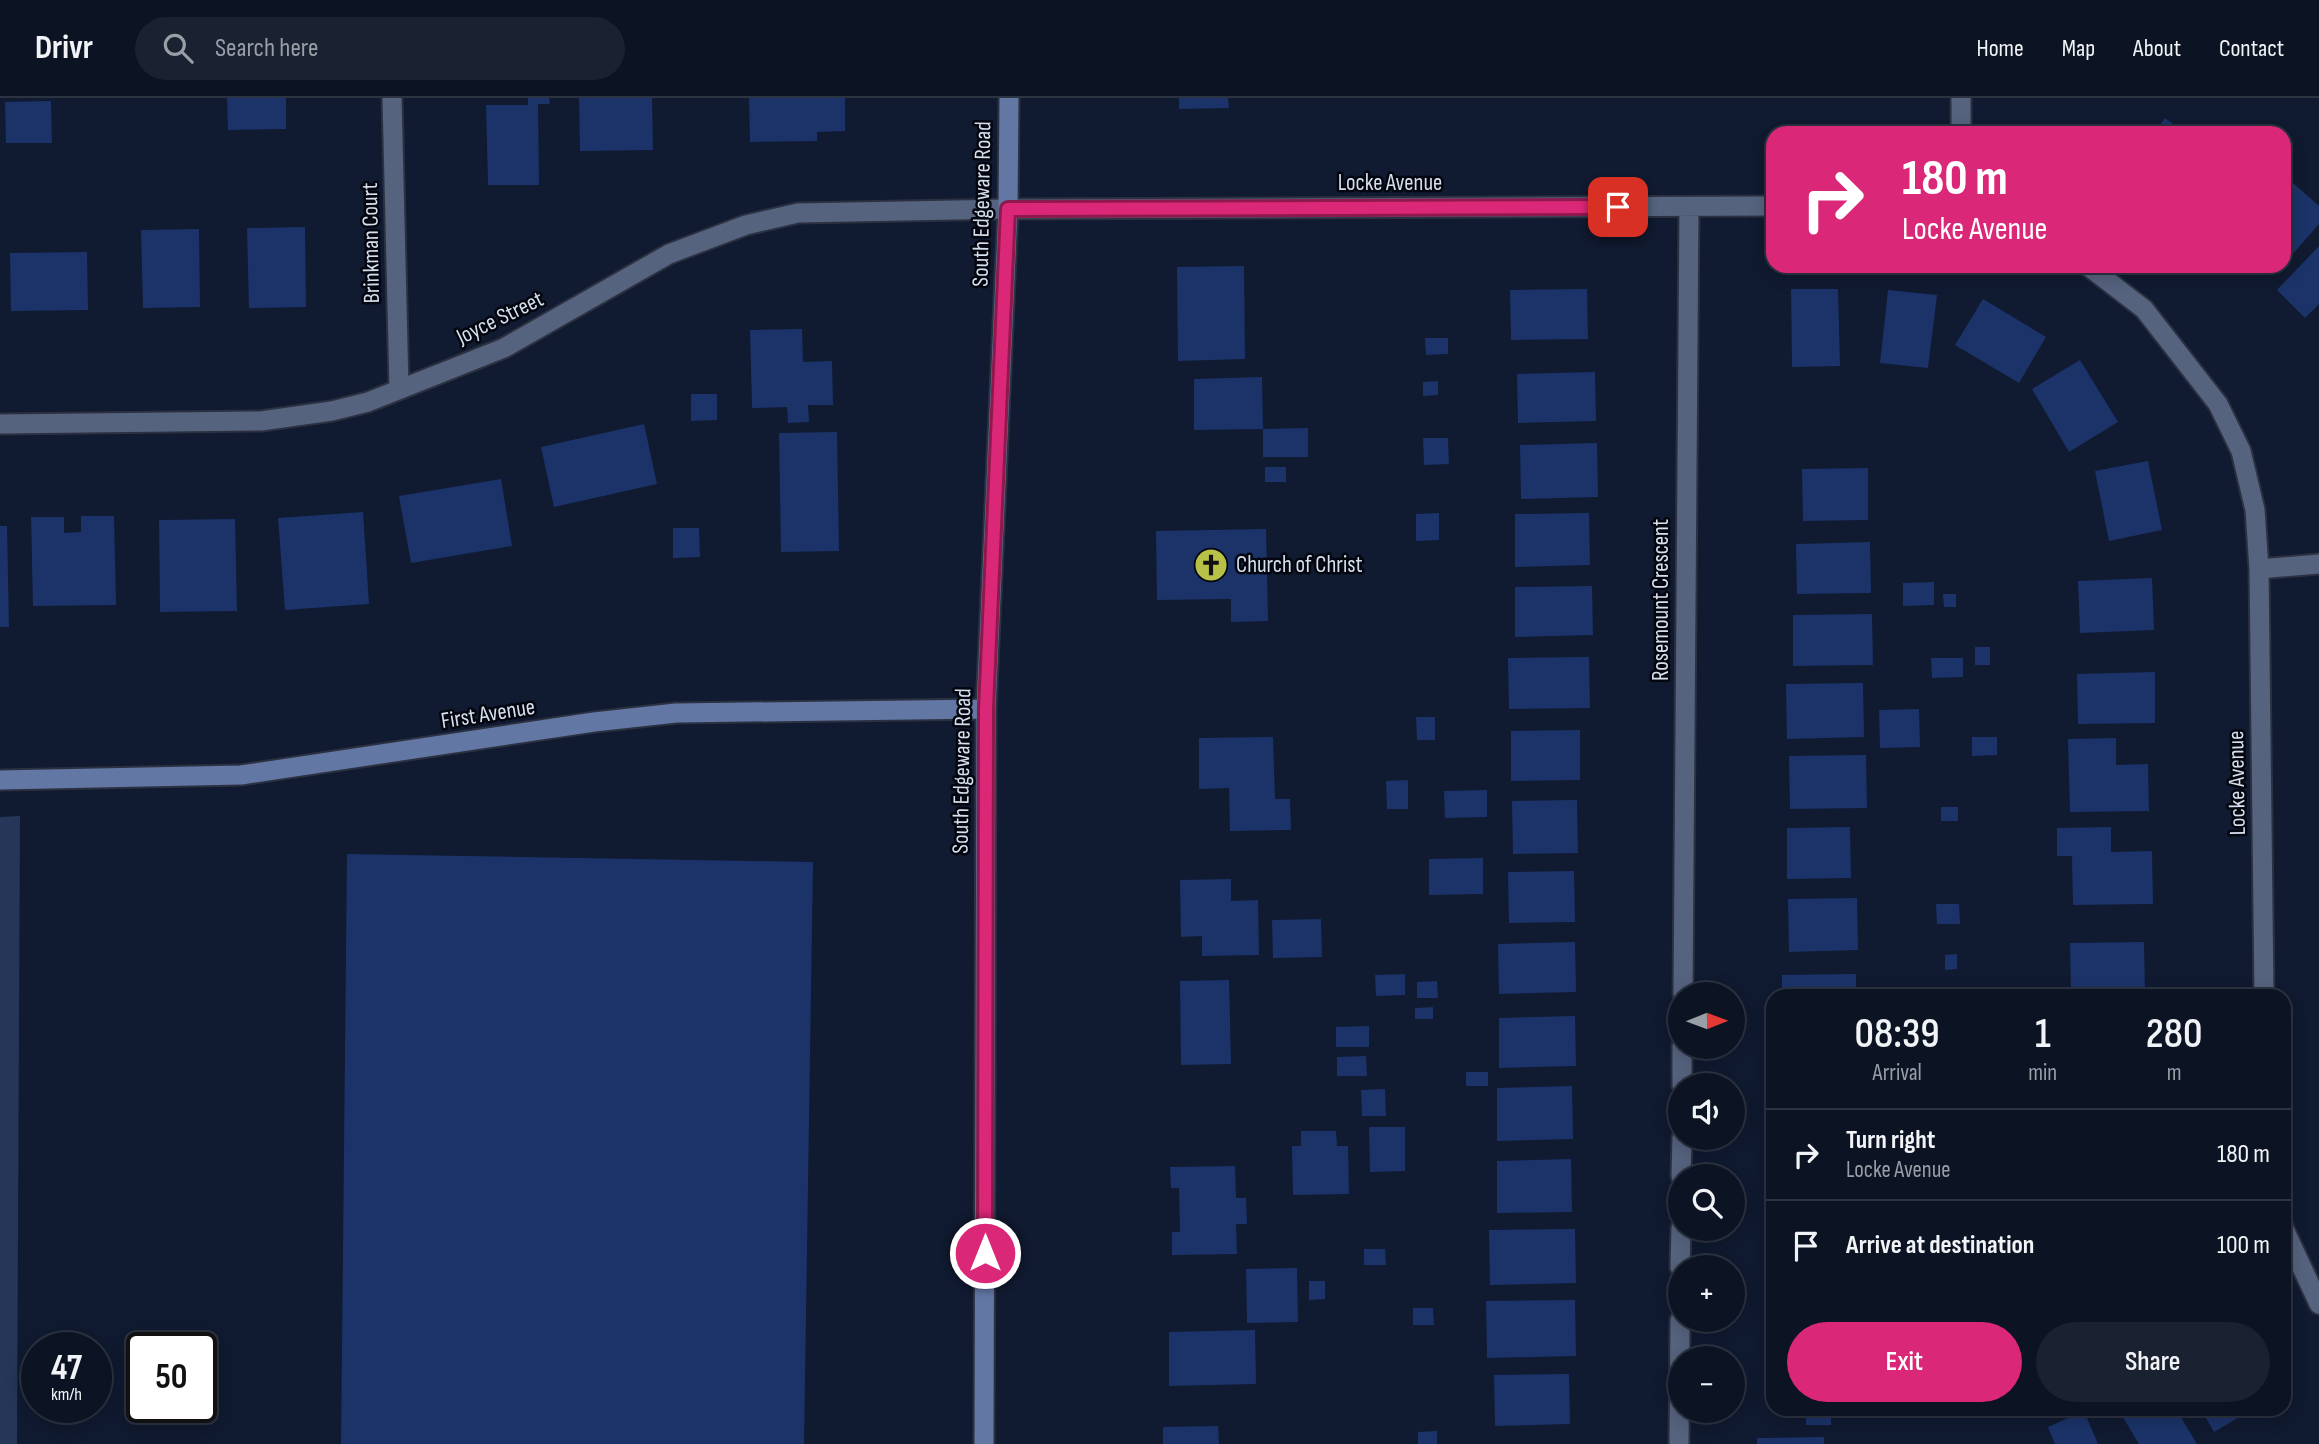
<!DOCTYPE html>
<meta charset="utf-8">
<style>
:root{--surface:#0c1424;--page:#1a2131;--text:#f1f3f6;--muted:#9a9ea6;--line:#2c3341;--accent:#db2777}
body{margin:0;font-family:"Sofia Sans Condensed",sans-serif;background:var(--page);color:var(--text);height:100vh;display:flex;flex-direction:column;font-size:26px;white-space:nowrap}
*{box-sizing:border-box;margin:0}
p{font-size:23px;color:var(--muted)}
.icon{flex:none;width:38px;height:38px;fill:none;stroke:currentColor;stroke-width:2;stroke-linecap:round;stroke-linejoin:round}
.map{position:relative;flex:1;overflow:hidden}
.drawer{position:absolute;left:1766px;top:891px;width:525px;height:427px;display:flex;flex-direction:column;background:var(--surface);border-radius:21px;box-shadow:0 4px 18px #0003,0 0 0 2px var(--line)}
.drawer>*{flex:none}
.hud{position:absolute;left:1766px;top:28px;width:525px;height:147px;border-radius:21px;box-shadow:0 4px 18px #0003,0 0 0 2px var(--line);background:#db2777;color:#fff;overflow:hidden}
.needle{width:46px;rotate:89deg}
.controls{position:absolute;left:1668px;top:884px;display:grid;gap:14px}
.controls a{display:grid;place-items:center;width:77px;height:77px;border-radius:50%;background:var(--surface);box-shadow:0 4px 18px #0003,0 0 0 2px var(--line);font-size:35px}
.speed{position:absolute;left:21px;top:1234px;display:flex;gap:14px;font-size:35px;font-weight:700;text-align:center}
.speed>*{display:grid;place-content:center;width:91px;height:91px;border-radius:50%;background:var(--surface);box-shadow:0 4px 18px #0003,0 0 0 2px var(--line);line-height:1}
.speed small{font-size:18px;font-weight:400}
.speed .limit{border:4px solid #111;border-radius:10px;background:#fff;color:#111}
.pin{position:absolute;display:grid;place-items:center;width:60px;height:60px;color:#fff;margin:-30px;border-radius:14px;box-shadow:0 4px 10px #0006}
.me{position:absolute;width:77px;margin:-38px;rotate:0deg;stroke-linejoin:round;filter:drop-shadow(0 0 5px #0008)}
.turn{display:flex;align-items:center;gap:24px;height:147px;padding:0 21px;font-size:32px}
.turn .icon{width:91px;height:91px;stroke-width:2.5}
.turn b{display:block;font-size:49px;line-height:60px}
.eta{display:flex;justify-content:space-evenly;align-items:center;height:119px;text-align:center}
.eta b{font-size:42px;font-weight:600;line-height:49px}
.action{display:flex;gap:14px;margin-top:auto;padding:14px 21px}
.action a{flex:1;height:80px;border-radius:42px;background:var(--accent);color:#fff;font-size:28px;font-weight:600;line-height:80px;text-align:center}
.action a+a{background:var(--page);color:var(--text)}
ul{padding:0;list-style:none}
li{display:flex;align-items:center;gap:21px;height:91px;padding:0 21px;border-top:2px solid var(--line)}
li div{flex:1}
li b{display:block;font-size:26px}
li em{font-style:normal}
header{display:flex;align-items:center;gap:42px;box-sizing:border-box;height:98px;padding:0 35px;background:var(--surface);border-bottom:2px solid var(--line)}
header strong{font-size:33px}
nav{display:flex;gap:38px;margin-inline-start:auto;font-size:24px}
.search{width:490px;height:63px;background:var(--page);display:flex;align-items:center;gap:18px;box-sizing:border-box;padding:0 24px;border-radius:38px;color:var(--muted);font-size:26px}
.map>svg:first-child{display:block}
.green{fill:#263658}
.building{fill:#1b3369}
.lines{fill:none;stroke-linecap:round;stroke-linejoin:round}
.minor-casing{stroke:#2c3142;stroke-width:23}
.secondary-casing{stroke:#2c3142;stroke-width:23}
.minor{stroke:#56637e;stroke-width:19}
.secondary{stroke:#6277a3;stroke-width:19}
.route-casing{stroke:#8e194d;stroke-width:18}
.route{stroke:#db2777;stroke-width:12}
.labels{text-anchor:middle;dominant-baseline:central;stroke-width:5;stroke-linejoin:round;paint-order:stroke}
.street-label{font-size:23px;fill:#d7dfee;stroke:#03060e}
.poi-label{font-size:23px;fill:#d7dfee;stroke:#03060e;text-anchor:start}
</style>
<header>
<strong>Drivr</strong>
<div class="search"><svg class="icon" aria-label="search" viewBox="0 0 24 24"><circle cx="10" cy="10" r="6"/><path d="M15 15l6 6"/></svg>Search here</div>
<nav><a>Home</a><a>Map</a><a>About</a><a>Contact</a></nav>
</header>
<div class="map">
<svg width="2319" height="1346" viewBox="0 0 2319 1346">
<rect width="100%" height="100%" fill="#101a30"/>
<path class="green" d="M20,718L17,1346H0V719Z"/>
<path class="building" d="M227,0H286V31L228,32Z
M528,0H549L550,6H538L539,87H488L486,7H528Z
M579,0H652L653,52L580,53Z
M749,0H845V33L817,34V43L750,44Z
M1179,0H1228L1229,10L1179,11Z
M51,3L52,45H6L5,4Z
M2165,20L2185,35H2154Z
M2284,77L2319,108V126L2284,166Z
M305,129L306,209L249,210L247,130Z
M199,131L200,209L143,210L141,132Z
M2319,148V206L2305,220L2277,192Z
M87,154L88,212L11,213L10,155Z
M1244,168L1245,261L1178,263L1177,169Z
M2266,168H2282L2275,176Z
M1587,191L1588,241L1511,242L1510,192Z
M1791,191H1838L1840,268L1792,269Z
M1888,192L1937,197L1928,270L1880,265Z
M1983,201L2046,239L2019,285L1955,247Z
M802,231L803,264L832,263L833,307H808L809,324L788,325L787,309L752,310L750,232Z
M1425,240H1448V256L1426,257Z
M2080,262L2118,324L2069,354L2032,291Z
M1595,274L1596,323L1518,325L1517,276Z
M1262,279L1263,331L1194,332V281Z
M1438,283V297L1423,298V284Z
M691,296H717V322L691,323Z
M644,326L657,386L554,409L541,349Z
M1308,330V359H1263V331Z
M837,334L839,453L781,454L779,335Z
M1423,340H1448L1449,366L1424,367Z
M1597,345L1598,399L1521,401L1520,347Z
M2148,363L2162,432L2109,443L2095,373Z
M1265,369H1286V384H1265Z
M1868,370V422L1803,423L1802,371Z
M501,381L512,448L411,465L399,398Z
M363,414L369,506L285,512L278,420Z
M1439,415V442L1416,443V416Z
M1589,415L1590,467L1515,469V416Z
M81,418H114L116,507L33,508L31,419H64V435L81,434Z
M235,421L237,513L160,514L159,422Z
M0,428H7L9,529H0Z
M673,430H699L700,459L673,460Z
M1266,431L1268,523L1231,524V501L1157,502L1156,433Z
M1870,444L1871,495L1797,496L1796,446Z
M2152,480L2154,532L2080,535L2078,483Z
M1934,484V507L1903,508V485Z
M1592,488L1593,537L1515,539V489Z
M1943,496H1956V509H1944Z
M1872,516L1873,567L1793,568V517Z
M1975,549H1990V567H1975Z
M1589,559L1590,610L1509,611L1508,560Z
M1931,560H1963V579L1932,580Z
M2155,574V625L2078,626L2077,576Z
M1863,585L1864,639L1787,641L1786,586Z
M1919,611L1920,649L1880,650L1879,612Z
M1416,619H1435V642H1417Z
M1580,632V682L1511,683V633Z
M1273,639L1275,701H1290L1291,732L1230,733L1229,690L1199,691V640Z
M1972,639H1997V657L1972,658Z
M2116,640V667L2148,666L2149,713L2070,714L2068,641Z
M1866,657L1867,710L1790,711L1789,658Z
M1408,682V711H1387L1386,683Z
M1487,692V719L1445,720L1444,693Z
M1577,702L1578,755L1513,756L1512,703Z
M1941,709H1958V723H1941Z
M1850,729L1851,780L1787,781V730Z
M2111,729V754L2152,753L2153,806L2073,807L2072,758H2057V730Z
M347,756L813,764L804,1346H341Z
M1483,760V796L1429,797V761Z
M1574,773L1575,824L1509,825L1508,774Z
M1231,781V803L1258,802L1259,857L1202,858V838L1181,839L1180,782Z
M1857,800L1858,852L1789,854L1788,801Z
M1936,806H1959L1960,826H1937Z
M1321,821L1322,859L1273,860L1272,822Z
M1575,844L1576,894L1499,896L1498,846Z
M2144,844L2145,896L2071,897L2070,845Z
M1957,856V871L1945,872V857Z
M1405,876V897L1376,898L1375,877Z
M1856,876V898H1782V877Z
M1229,882L1231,966L1181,967L1180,883Z
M1437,883L1438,900H1417V884Z
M1433,909V921H1415V910Z
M1575,918L1576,968L1499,970V920Z
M1369,928V949H1336V929Z
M1366,958L1367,978H1337V959Z
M1466,974H1488V988H1466Z
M1572,988L1573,1041L1497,1043V990Z
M1385,991L1386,1018H1362L1361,992Z
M1369,1029H1405V1073L1370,1074Z
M1301,1033H1336L1337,1048H1348L1349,1096L1293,1097L1292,1048H1301Z
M1571,1061L1572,1114L1497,1115V1063Z
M1235,1068L1236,1100H1246L1247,1126H1236L1237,1156L1172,1157V1134H1180L1179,1090H1171L1170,1069Z
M1770,1092H1773V1113H1770Z
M1575,1131L1576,1185L1490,1187L1489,1132Z
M1364,1151H1385L1386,1167H1364Z
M1297,1170L1298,1224L1247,1225L1246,1171Z
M1309,1183H1325V1201L1309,1202Z
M1575,1202L1576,1258L1487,1260L1486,1203Z
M1413,1210H1433L1434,1227H1413Z
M1255,1232L1256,1286L1169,1288V1234Z
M1569,1276L1570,1326L1495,1328L1494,1277Z
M1806,1311H1831V1327H1806Z
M2118,1311H2176L2197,1346H2139Z
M2201,1311H2253L2214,1334Z
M2084,1313L2098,1346H2055L2048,1329Z
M1218,1328L1219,1346H1163V1329Z
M1437,1333V1346H1418V1334Z
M1824,1339V1346H1757V1340Z"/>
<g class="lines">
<defs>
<path id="minor" d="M392,0L399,290
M1961,35V0
M2088,168L2144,211L2218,306L2241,353L2255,412L2259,471L2264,898
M0,326L261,323L332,313L368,304L504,250L669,156L746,127L798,115L1008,111L1773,108
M2259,471L2319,466
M1683,896L1689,109
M1682,987V948
M1681,1078L1682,1040
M2284,1131L2319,1206
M1680,1169L1681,1130
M1679,1346L1680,1222"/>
<path id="secondary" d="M0,682L241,677L594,624L676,615L986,611
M984,1346L986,611L1008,111L1009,0"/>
</defs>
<use href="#minor" class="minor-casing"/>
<use href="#secondary" class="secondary-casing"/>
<use href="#minor" class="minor"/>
<use href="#secondary" class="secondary"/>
</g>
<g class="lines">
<defs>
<path id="route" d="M985,1155L986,611L1008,111L1618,109"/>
</defs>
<use href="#route" class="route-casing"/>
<use href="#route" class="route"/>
</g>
<defs>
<symbol id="church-disc" viewBox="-11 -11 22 22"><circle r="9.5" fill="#b7c147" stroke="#03060e"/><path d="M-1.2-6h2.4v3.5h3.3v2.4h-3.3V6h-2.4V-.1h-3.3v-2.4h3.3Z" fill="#111"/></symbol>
</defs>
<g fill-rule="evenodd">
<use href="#church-disc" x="1192" y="448" width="38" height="38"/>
</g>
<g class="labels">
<g class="street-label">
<text x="1390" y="85">Locke Avenue</text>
<text transform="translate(982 106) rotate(-89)">South Edgeware Road</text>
<text transform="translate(371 145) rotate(-91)">Brinkman Court</text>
<text transform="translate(500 220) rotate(-26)">Joyce Street</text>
<text transform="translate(1661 502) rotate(-90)">Rosemount Crescent</text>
<text transform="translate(488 616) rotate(-9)">First Avenue</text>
<text transform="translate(962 673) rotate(-89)">South Edgeware Road</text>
<text transform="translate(2237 685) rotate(-91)">Locke Avenue</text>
</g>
<g class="poi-label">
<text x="1236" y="467">Church of Christ</text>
</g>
</g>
</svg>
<div class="controls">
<a><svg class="needle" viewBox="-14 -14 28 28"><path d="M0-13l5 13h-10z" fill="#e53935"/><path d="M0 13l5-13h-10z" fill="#9a9ea6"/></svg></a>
<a><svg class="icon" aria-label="sound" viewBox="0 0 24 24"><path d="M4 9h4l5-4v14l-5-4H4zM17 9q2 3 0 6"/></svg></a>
<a><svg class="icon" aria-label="search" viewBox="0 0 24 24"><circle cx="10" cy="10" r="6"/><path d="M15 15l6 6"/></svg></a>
<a>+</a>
<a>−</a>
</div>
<div class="speed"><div>47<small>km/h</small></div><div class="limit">50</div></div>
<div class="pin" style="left:1618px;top:109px;background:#d93025"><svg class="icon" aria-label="arrive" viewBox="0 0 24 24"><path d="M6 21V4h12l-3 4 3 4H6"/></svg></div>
<svg class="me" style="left:985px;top:1155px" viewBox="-20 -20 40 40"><circle r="17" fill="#db2777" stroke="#fff" stroke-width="3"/><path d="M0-11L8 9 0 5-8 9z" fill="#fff"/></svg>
<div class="hud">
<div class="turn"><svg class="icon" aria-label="right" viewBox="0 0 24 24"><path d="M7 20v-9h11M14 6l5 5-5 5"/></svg><div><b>180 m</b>Locke Avenue</div></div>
</div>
<section class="drawer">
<div class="eta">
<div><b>08:39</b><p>Arrival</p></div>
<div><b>1</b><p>min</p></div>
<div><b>280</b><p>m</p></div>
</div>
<ul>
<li><svg class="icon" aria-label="right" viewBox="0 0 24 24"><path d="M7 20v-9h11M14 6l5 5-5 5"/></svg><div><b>Turn right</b><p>Locke Avenue</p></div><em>180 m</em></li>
<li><svg class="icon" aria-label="arrive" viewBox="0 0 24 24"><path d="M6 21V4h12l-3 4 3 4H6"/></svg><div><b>Arrive at destination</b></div><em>100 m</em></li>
</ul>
<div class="action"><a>Exit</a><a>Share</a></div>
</section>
</div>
